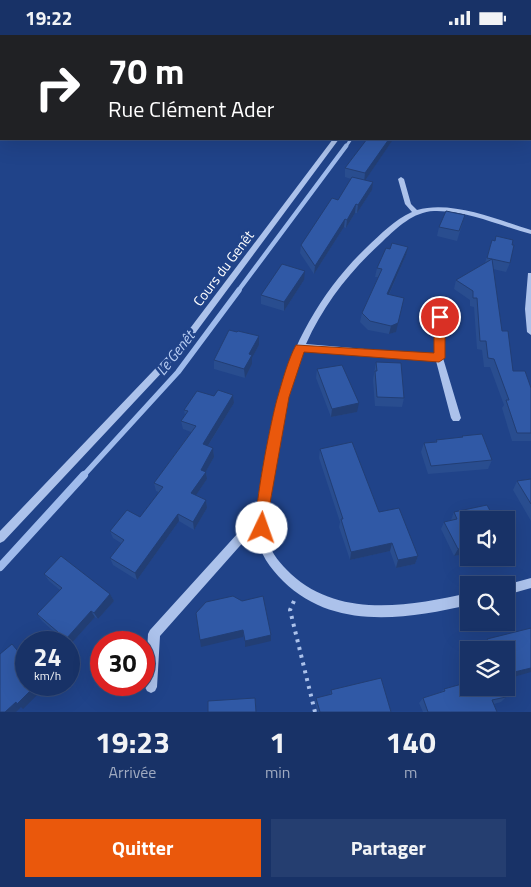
<!DOCTYPE html>
<html lang="fr">
<meta charset="utf-8">
<style>
:root{--surface:#183267;--page:#253e70;--text:#f1f3f6;--muted:#9faac0;--line:#364d7b;--accent:#ea580c}
body{margin:0;font-family:"Titillium Web",sans-serif;background:var(--page);color:var(--text);height:100vh;display:flex;flex-direction:column;font-size:19px;white-space:nowrap}
*{box-sizing:border-box;margin:0}
p{font-size:16px;color:var(--muted)}
.icon{flex:none;width:28px;height:28px;fill:none;stroke:currentColor;stroke-width:2;stroke-linecap:round;stroke-linejoin:round}
.map{position:relative;height:677px;overflow:hidden}
.panel{display:flex;flex-direction:column;background:var(--surface);flex:1}
.panel>*{flex:none}
.hud{position:absolute;left:0px;top:0px;width:531px;height:105px;box-shadow:0 5px 20px #0002,0 0 0 1px var(--line);background:#202124;color:#fff;overflow:hidden}
.buttons{position:absolute;left:460px;top:476px;display:grid;gap:10px}
.buttons a{display:grid;place-items:center;width:55px;height:55px;border-radius:0px;background:var(--surface);box-shadow:0 5px 20px #0002,0 0 0 1px var(--line);font-size:25px}
.speed{position:absolute;left:15px;top:596px;display:flex;gap:10px;font-size:25px;font-weight:700;text-align:center}
.speed>*{display:grid;place-content:center;width:65px;height:65px;border-radius:50%;background:var(--surface);box-shadow:0 5px 20px #0002,0 0 0 1px var(--line);line-height:1}
.speed small{font-size:12px;font-weight:400}
.speed .limit{border:8px solid #d22;background:#fff;color:#111}
.pin{position:absolute;display:grid;place-items:center;width:42px;height:42px;color:#fff;margin:-21px;border:2px solid #fff;border-radius:50%;box-shadow:0 1px 5px #0007}
.me{position:absolute;width:55px;margin:-28px;rotate:3deg;stroke-linejoin:round;filter:drop-shadow(0 0 4px #0008)}
.turn{display:flex;align-items:center;gap:18px;height:105px;padding:0 25px;font-size:22px}
.turn .icon{width:65px;height:65px;stroke-width:2.5}
.turn b{display:block;font-size:35px;line-height:42px}
.eta{display:flex;justify-content:space-evenly;align-items:center;height:85px;text-align:center}
.eta b{font-size:30px;font-weight:700;line-height:35px}
.action{display:flex;gap:10px;margin-top:auto;padding:10px 25px}
.action a{flex:1;height:58px;border-radius:0px;background:var(--accent);color:#fff;font-size:20px;font-weight:700;line-height:58px;text-align:center}
.action a+a{background:var(--page);color:var(--text)}
.status{display:flex;justify-content:space-between;align-items:center;height:35px;padding:0 25px;background:var(--surface);direction:ltr}
.status svg{height:14px;fill:currentColor}
.map>svg:first-child{display:block}
.lines{fill:none;stroke-linecap:round;stroke-linejoin:round}
.stream-far3{stroke:#9fbbec;stroke-width:3}
.stream-far2{stroke:#9fbbec;stroke-width:4.5}
.stream-far1{stroke:#9fbbec;stroke-width:5.5}
.stream{stroke:#9fbbec;stroke-width:8}
.path-far1{stroke:#acc2eb;stroke-width:2;stroke-dasharray:1 2.5;stroke-linecap:butt}
.path{stroke:#acc2eb;stroke-width:4;stroke-dasharray:3 5;stroke-linecap:butt}
.minor{fill:#acc2eb;fill-rule:evenodd}
.wall{fill:#294d8f}
.shaded-wall{fill:#223e74}
.building{fill:#3059a6;stroke:#223e74}
.route{fill:#ea580c;stroke:#983908}
.labels{text-anchor:middle;dominant-baseline:central;stroke-width:5;stroke-linejoin:round;paint-order:stroke}
.street-label{font-size:14px;fill:#fff;stroke:#204389}
.water-label{font-size:15px;font-style:italic;fill:#b7ccf2;stroke:#204389}
</style>
<div class="status"><b>19:22</b><svg viewBox="0 0 49 12"><path d="M0 12V9h3v3zM5 12V6h3v6zM10 12V3h3v9zM15 12V0h3v12zM26 1h20v11H26zM47 4h2v5h-2z"/></svg></div>
<div class="map">
<svg width="531" height="677" viewBox="0 0 531 677">
<rect width="100%" height="100%" fill="#204389"/>
<g class="lines">
<path class="stream-far3" d="M345,113L351,104"/>
<path class="stream-far2" d="M238,256L346,111"/>
<path class="stream-far1" d="M83,441L178,337L239,255"/>
<path class="stream" d="M0,532L84,440"/>
<path class="path-far1" d="M199,0L203,1"/>
<path class="path" d="M294,566L290,575L315,677"/>
<path class="minor" d="M380,0H384V1H380Z
M333,104H339L182,316L4,506L0,508V496L176,312Z
M401,142L404,144L411,169L417,175C452,165 498,185 531,195V199C500,191 467,175 434,176C413,177 398,192 383,206C350,236 324,269 306,309L435,320L436,281L440,278L443,279L444,281L443,323L461,383L459,386H453L451,383L436,326L303,315C288,351 282,388 276,426C272,452 262,479 268,505C271,519 281,529 291,539C340,584 410,571 469,558V570C406,584 334,596 283,546C270,533 259,518 257,500L246,504L160,601L157,652L155,656L151,658L147,656L145,652L148,599L150,595L238,498L256,491C256,470 262,451 265,431C270,408 272,386 278,364C293,306 324,253 367,212C381,199 394,185 412,177L405,169L398,144Z
M528,238H531V300L527,297L525,274Z
M531,543V553L506,560V550H505Z"/>
</g>
<path class="wall" d="M531,0V98H530V1Z
M472,104H502L501,106Z
M392,106L365,145L372,155L357,178H355L346,193L344,192L314,239L300,218L301,210L338,165L351,144L345,142V133Z
M465,180L457,206L437,201L439,192Z
M492,205L510,228L506,237L493,234L502,296L513,336L531,353V406H512L502,373L504,370L490,332H484L482,315L477,314L474,272L470,271V265L454,254L456,245L485,228Z
M408,212L406,220L389,260L396,297L389,299L368,295L360,287L362,278L378,242H375L377,233L390,214Z
M304,245L284,276L261,269V260Z
M259,301V310L252,323V329L245,343L214,334V325Z
M376,327L404,363L402,372L375,371L373,345Z
M317,334L357,377L331,382L316,343Z
M233,360L234,368L208,411L213,413L214,422L206,436L207,444L196,460L206,465L207,473L194,495L179,486L137,545L113,530L110,523L121,508L113,503L110,496L140,482L159,457L156,456L154,448L191,397L183,394L181,386L185,380L184,375L214,361Z
M462,401L492,425L488,434L428,439L421,417L424,408L435,407L436,405L462,402Z
M320,414L379,477L418,521L415,529L396,533L390,516L350,525L339,492L340,487L319,423Z
M531,444V486L513,455L517,446Z
M454,477L469,485V518L454,521L441,494L444,487L451,485Z
M44,539L110,559L114,566L98,584L95,582L70,610L69,609V608H67L42,586L37,579L60,555L49,546Z
M487,604L506,615H484L482,611Z
M444,654L506,662L501,667L494,669L497,677H423L419,668L423,663L441,657Z
M331,655L391,677H318L315,668L316,663L330,660Z"/>
<path class="shaded-wall" d="M389,104H393L392,106L364,147L365,138Z
M373,147L372,155L357,178L358,170Z
M356,169L355,178L346,193L347,185Z
M345,184L344,192L314,239L315,231Z
M408,212L406,220L385,268L387,259Z
M305,236L304,245L284,276V267Z
M404,263L396,297L389,299L391,291Z
M259,301V310L252,323V329L245,343L244,334L249,319Z
M233,360L234,368L204,417L203,409Z
M359,368L357,377L331,382L332,374Z
M213,413L214,422L205,438L206,437L207,444L192,466L191,458L201,435Z
M206,465L207,473L194,495L193,487Z
M178,479L179,486L137,545L135,538Z
M392,508L390,516L350,525L351,517Z
M469,511V518L454,521L458,514Z
M418,521L415,529L396,533L398,525Z
M110,559L114,566L98,584L94,578Z
M91,576L95,582L70,610L69,608H68L66,604Z
M243,595V602L201,612L200,605Z
M271,600V606L245,612V606Z
M531,633V637L506,644V639Z
M28,650H34L31,653L37,660L23,674L21,672L16,677H5Z"/>
<path class="building" d="M525,0H531V89H530V1H525Z
M367,104H389L365,138L345,133Z
M352,142L373,147L358,170L356,169L347,185L345,184L315,231L301,210L332,163L338,165Z
M446,176L465,180L459,196L439,192Z
M496,201L513,205L512,210H514L510,228L492,224L502,296H508L513,336H525L531,353V398H517L506,365H509L494,324L488,323L486,306H480L477,263H473V256L456,245L492,224L487,223L492,205L495,206Z
M392,208L408,212L387,259L404,263L398,288L391,291L370,286L362,278L382,234L377,233L386,213L390,214Z
M282,229L305,236L284,267L261,260Z
M229,295L237,297L238,296L259,301L249,319L252,320L244,334L214,325Z
M376,327L401,328L404,363L377,362L375,336H377Z
M342,330L359,368L332,374L317,334Z
M218,355L233,360L203,409L213,413L201,435L206,437L191,458L206,465L193,487L178,479L135,538L110,523L124,505L110,496L127,475L140,482L163,452L154,448L196,391L181,386L188,376L184,375L197,356L214,361Z
M482,399L492,425L431,431L424,408L437,407L436,405L463,402L462,401Z
M352,407L379,477L399,473L418,521L398,525L392,508L351,517L341,484H343L320,414Z
M531,444V469L517,446Z
M487,470L495,485H469V511L458,514L444,487L457,484L454,477Z
M61,521L110,559L94,578L91,576L66,604L37,579L62,553L44,539Z
M233,561L242,566L263,561L271,600L245,606L243,595L200,605L196,578L206,567Z
M531,593V633L506,639V615H491L487,604Z
M12,609L26,626V650H28L32,654L17,669L16,667L5,677H0V619Z
M381,643L391,677H320L316,663L332,659L331,655Z
M469,647V652H502L506,662L492,665L497,677H428L423,663L445,656L444,654Z
M255,663L256,677H208V666Z"/>
<path class="route" d="M440,278L445,282V323L439,327L304,317L289,362L270,468L269,493L267,497L262,499L257,497C251,484 272,380 278,361C283,344 288,325 296,310L434,318V282Z"/>
<g class="labels">
<g class="street-label">
<text transform="translate(223 233) rotate(-53)">Cours du Genêt</text>
</g>
<g class="water-label">
<text transform="translate(175 318) rotate(-52)">Le Genêt</text>
</g>
</g>
</svg>
<div class="buttons">
<a><svg class="icon" aria-label="sound" viewBox="0 0 24 24"><path d="M4 9h4l5-4v14l-5-4H4zM17 9q2 3 0 6"/></svg></a>
<a><svg class="icon" aria-label="search" viewBox="0 0 24 24"><circle cx="10" cy="10" r="6"/><path d="M15 15l6 6"/></svg></a>
<a><svg class="icon" aria-label="layers" viewBox="0 0 24 24"><path d="M12 4l9 5-9 5-9-5zM3 14l9 5 9-5"/></svg></a>
</div>
<div class="speed"><div>24<small>km/h</small></div><div class="limit">30</div></div>
<div class="pin" style="left:440px;top:282px;background:#d93025"><svg class="icon" aria-label="arrive" viewBox="0 0 24 24"><path d="M6 21V4h12l-3 4 3 4H6"/></svg></div>
<svg class="me" style="left:262px;top:493px" viewBox="-20 -20 40 40"><circle r="19" fill="#fff"/><path d="M0-13L10 11 0 6-10 11z" fill="#ea580c"/></svg>
<div class="hud">
<div class="turn"><svg class="icon" aria-label="right" viewBox="0 0 24 24"><path d="M7 20v-9h11M14 6l5 5-5 5"/></svg><div><b>70 m</b>Rue Clément Ader</div></div>
</div>
</div>
<section class="panel">
<div class="eta">
<div><b>19:23</b><p>Arrivée</p></div>
<div><b>1</b><p>min</p></div>
<div><b>140</b><p>m</p></div>
</div>
<div class="action"><a>Quitter</a><a>Partager</a></div>
</section>
